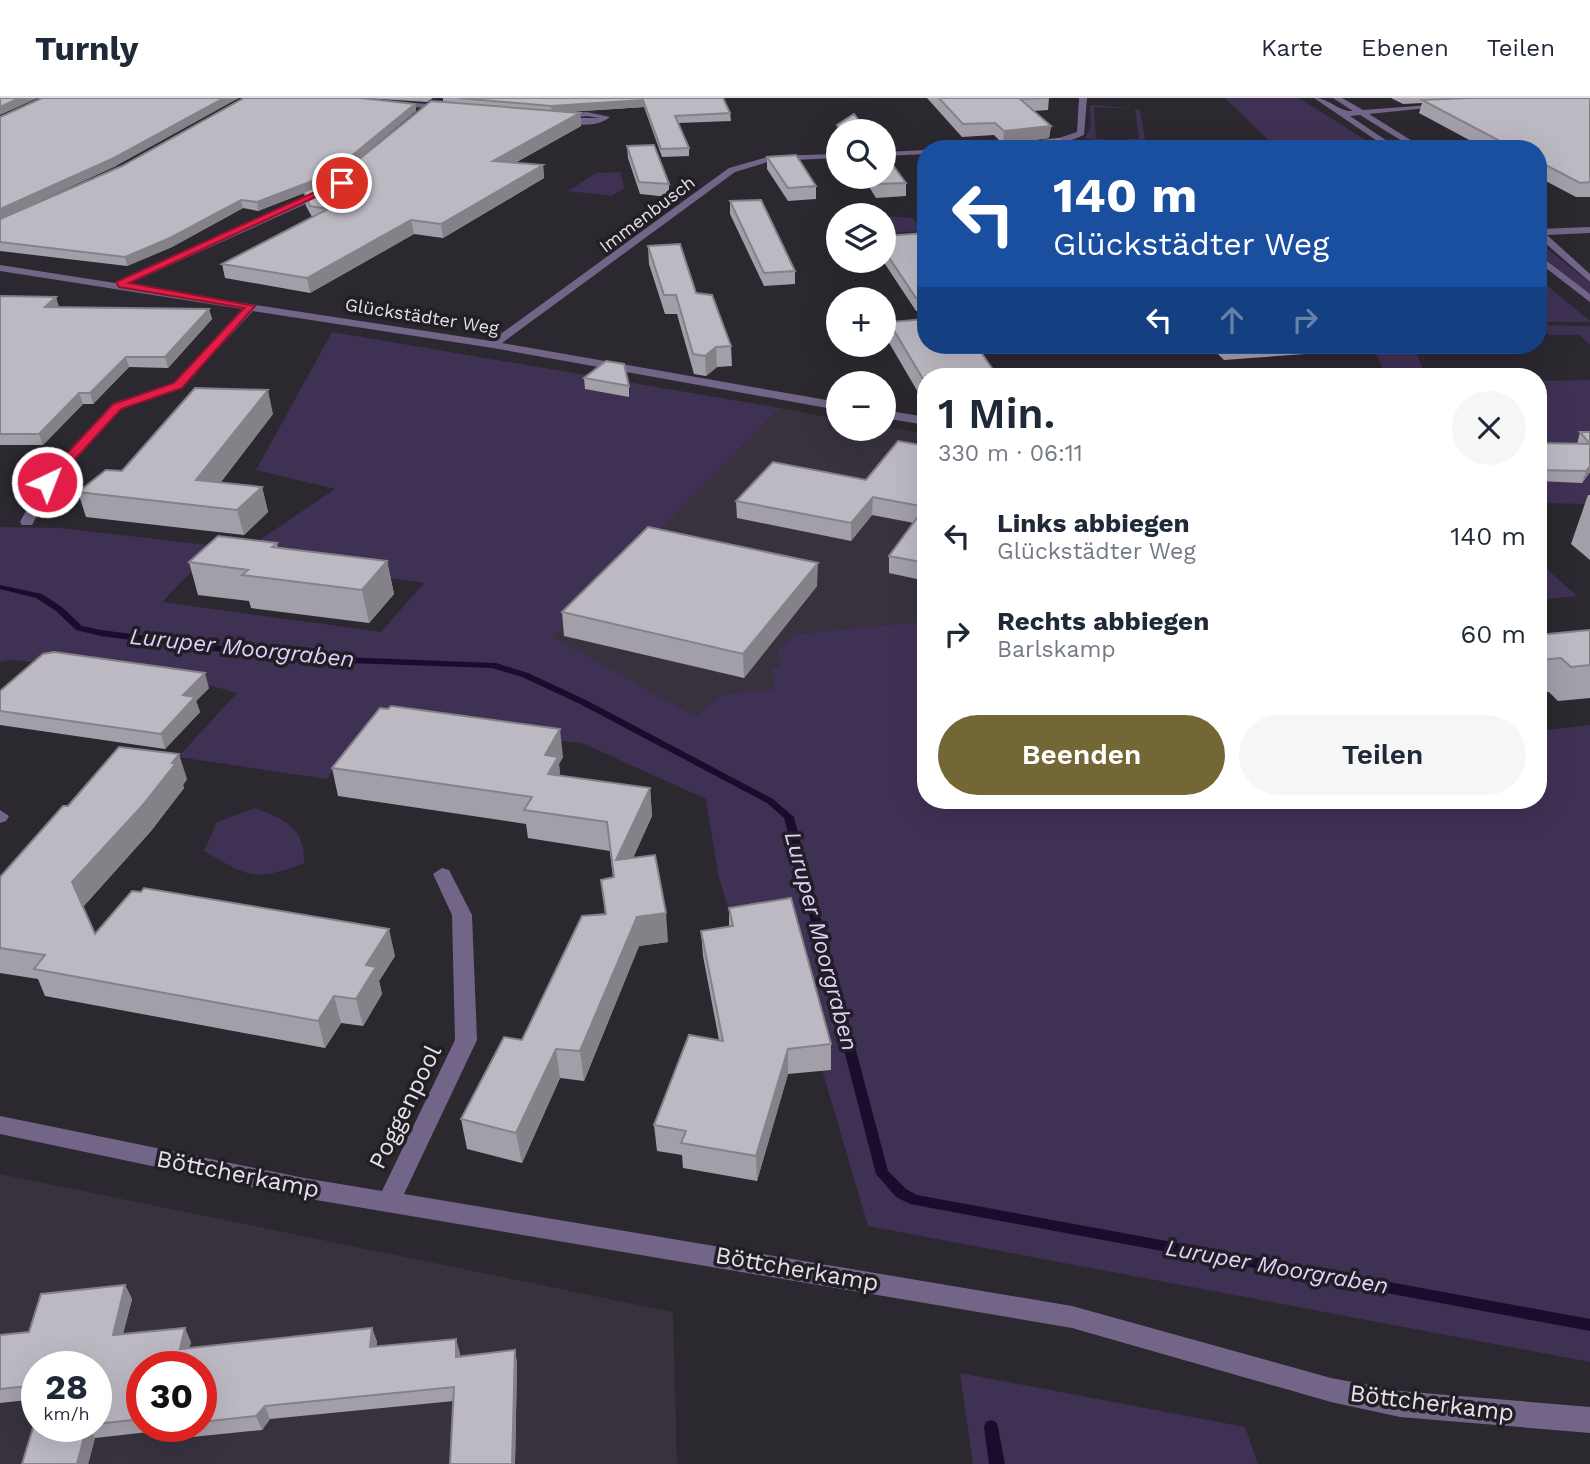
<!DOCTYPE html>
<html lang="de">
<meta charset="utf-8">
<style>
:root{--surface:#fff;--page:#f6f6f7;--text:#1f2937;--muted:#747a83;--line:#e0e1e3;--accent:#736736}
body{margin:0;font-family:"Work Sans",sans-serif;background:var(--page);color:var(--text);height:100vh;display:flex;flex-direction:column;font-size:26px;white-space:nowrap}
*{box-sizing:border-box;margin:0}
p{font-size:23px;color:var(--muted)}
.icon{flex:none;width:38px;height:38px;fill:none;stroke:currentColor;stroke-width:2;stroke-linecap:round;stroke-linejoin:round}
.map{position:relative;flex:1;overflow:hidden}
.details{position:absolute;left:917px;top:270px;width:630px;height:441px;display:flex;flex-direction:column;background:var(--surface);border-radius:28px;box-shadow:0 7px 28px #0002}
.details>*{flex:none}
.top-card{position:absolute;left:917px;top:42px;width:630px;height:214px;border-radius:28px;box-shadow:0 7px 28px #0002;background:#1a4fa0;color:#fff;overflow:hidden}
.tools{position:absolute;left:826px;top:21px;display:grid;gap:14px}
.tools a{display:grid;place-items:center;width:70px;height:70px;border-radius:50%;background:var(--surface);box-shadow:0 7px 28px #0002;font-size:35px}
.speed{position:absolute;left:21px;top:1253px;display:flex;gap:14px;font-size:35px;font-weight:700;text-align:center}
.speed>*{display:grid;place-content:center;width:91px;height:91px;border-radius:50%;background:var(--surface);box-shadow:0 7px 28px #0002;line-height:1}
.speed small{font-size:18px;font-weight:400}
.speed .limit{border:10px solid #d22;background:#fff;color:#111}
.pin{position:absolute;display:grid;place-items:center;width:60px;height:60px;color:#fff;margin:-30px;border:4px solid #fff;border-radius:50%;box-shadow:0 2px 7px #0007}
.me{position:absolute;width:77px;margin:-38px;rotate:43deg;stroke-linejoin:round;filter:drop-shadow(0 0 5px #0008)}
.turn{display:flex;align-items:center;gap:24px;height:147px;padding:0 21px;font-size:32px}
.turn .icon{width:91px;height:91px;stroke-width:2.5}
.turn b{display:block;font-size:49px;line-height:60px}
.lanes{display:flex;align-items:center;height:66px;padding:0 21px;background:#0003;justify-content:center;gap:35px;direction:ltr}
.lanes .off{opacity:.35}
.round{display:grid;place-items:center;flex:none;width:74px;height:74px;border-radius:37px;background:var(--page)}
.headline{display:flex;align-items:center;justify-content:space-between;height:119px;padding:0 21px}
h1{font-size:42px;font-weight:600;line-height:52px}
.action{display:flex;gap:14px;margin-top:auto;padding:14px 21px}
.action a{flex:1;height:80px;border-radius:42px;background:var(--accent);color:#fff;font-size:28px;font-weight:600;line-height:80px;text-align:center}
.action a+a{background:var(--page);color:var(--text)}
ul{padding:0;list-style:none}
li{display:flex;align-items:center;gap:21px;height:98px;padding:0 21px}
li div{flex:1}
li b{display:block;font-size:26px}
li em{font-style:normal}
header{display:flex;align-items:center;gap:42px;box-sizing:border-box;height:98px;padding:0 35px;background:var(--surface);border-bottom:2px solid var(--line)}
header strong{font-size:33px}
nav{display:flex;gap:38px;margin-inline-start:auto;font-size:24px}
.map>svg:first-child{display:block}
.built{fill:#37323e;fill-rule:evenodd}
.green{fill:#3f3154}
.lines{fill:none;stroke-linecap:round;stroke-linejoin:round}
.stream{fill:#1b0c2d;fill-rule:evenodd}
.minor{fill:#736588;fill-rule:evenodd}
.wall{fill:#a29fa8;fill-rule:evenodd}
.shaded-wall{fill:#848288}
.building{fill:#bcb9c3;stroke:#848288;stroke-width:2}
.route{fill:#e11d48;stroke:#92132f;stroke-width:2}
.labels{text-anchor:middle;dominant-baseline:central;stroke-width:7;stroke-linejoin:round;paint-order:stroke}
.far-street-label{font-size:18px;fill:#e4e2e7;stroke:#211e26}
.water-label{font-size:23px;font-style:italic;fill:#dfd1f9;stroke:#211e26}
.near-street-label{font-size:24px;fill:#e4e2e7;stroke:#211e26}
</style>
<header>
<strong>Turnly</strong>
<nav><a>Karte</a><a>Ebenen</a><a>Teilen</a></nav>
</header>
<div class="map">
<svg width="1590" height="1366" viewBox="0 0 1590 1366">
<rect width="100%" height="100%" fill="#2b2830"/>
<path class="built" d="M780,310L838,321V331L884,329L926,336V523L796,536L774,591L724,596L695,618L552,539Z
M0,1076L673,1214L677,1366H0ZM37,1269H96V1328H37ZM142,1269H201V1328H142Z"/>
<path class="green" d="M1225,0H1299L1380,51H1278Z
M1093,7L1137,11L1140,13L1145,42L1126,44V41H1139L1135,11L1094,9L1096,41L1112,42V45L1085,40L1091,28L1090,8Z
M620,74L624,90L612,98L568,93L596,75Z
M884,118L913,120L921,133L884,135Z
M1538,143L1590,185V197L1538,155Z
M1538,180L1590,223V224H1538Z
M1539,227L1590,228V247L1579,237H1549Z
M332,234L780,310L553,539L695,618L724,596L774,591L772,571L781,569L778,551L796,536L926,523V702H1538V633L1590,627V1264L868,1128L774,808L729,813L718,776L706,701L582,645L391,624L364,631L327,681L178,659L237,595C164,572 88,569 13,562L0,564V429L59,430L217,448L162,504L381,534L424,485L244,460L261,441L335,391L256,372Z
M1372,247H1413L1426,278H1386Z
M1590,282V406L1538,405V283Z
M1538,463L1577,498L1538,502Z
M255,710C285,722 305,729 304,765C253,785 248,778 204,753L217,724Z
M960,1275L1245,1329L1258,1366H973Z"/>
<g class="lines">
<path class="stream" d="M0,487L42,496L62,509L82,528L101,532L290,557L496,565L528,575L586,602L773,701L794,719L888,1073L906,1091L917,1097L1590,1221V1233L910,1106L896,1099L876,1076L784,720L767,705L580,606L522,579L492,570L290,563L101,538L76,532L56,513L36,500L0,491Z
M991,1322L996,1324L998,1329L1005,1366H989L984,1329L986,1324Z"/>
<path class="minor" d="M1079,0H1087L1084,37C1051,52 1018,51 982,51L1047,44L1077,34Z
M1314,0C1330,0 1338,14 1353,13L1333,0H1342L1363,12L1443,6L1447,8L1369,16L1425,51H1415L1360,17L1350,18L1399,51H1389Z
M393,4L449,7L453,9L449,11L390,8Z
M587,14L610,19C596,31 568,27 553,20L557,17ZM587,18L599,20H570Z
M926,52V56L884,58V54Z
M838,56V60L771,63L735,74L502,245L838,304V312L493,250L253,213L182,289L121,311L54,386L32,427H22L20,424L43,381L113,305L174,285L242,211L0,173V167L115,185L325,91L328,96L126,187L491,243L729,70L771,58Z
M1590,129V135L1547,137L1590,176V184L1538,139V131Z
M1538,156L1590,196V204L1538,164Z
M884,312L926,319V327L884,320Z
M0,712L9,718L6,723L0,725Z
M442,770L449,772L472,817L477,942L404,1096L1072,1208L1331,1280L1400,1293L1590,1309V1335L1400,1319L1331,1304L1072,1230L304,1100L0,1036V1018L304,1080L382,1093L455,942L452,817L433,776Z"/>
</g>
<path class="wall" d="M244,0H433L427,4L364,0L415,6L416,13L335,80L443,4V0H723L730,15L731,23L678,25L689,50V58L662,59L644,9L568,14L580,15L581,28L515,65L543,67L544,80L443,140L414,136L310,195L225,180L222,166L312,119L306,108L304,95L258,113L243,110L172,149L127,168L0,153V19L116,68L9,117L122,68Z
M927,0H1049L1048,12L1033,13L1051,28L1049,40L1003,46L994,37L962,39Z
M1391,0H1590V99H1576L1538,79V51H1486L1419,15L1422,5L1403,6Z
M837,27L867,33H838V42L837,40Z
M627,48L669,86V99L640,96L628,60Z
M767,59L816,88V101L788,103L767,71Z
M863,79H884L906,85V98L876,100Z
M730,103L795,173V186L764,188L730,116Z
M926,135V212L916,213L883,163H884V138Z
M648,148L696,195L731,248L732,268L717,269L706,278L694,276L677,216H665L649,166Z
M0,198L56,199L58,209L209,211L212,221L168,270L129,269L93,306H83L43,347H0Z
M889,224L996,276L995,278H926V301H922L888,243Z
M1209,247H1321L1319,255L1224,262Z
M584,280L629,288V299L585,291Z
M273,316L221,384L262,389L268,414L244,437L86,419L78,394L122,373Z
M1580,334H1590V374L1582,385L1538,383V345L1577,346Z
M926,348V483L889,475V458L914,425L872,417L851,443L737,420L736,403L866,382Z
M1588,397H1590V462L1571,446Z
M277,445L278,450L387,463L394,496L369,525L251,510L249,503L198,497L189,464Z
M817,488L744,580L564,538L562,514Z
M1590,532V600L1558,603L1549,594L1538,595V537Z
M209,590L196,603L200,614L165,651L0,627V593Z
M563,659L559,666L560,678L650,690L652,718L633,760L668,844L639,848L584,983L560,980L522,1065L467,1051L461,1021L522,942L605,816L601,782L613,779L610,753L528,740L526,726L338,698L332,670Z
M187,681L183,687L184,690L151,733L83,809L95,836L395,858L379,883L382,896L363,928L341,925L325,950L45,898L38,881L0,875V779L68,708Z
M729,810L831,946V972L788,976L757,1083L683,1070L682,1057L657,1053L654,1027L719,942L703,858L701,833L729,829Z
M125,1187L132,1201L123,1236L191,1244L189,1250L372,1230L377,1244L376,1249L460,1255V1258L515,1252L517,1266L515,1366H450L454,1303L270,1321L262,1332L162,1342L158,1333L95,1340L88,1366H22L37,1328H96V1269H37V1301L0,1305V1237L29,1234ZM142,1269H201V1328H142Z"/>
<path class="shaded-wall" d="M19,0H38L0,17V9Z
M224,0H239L116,68L0,121V111Z
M643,2L644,9L552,15L551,8Z
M415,6L416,13L330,85L258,113L257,104Z
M580,15L581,28L495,76L493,63Z
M1051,28L1049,40L1003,46L1004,33Z
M543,67L544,80L443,140L441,126Z
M241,102L243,110L172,149L127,168L125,159Z
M411,122L414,136L310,195L307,180Z
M56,199L59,209H45Z
M209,211L212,221L168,270L165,259Z
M716,249L717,269L706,278L705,258Z
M126,259L129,269L93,306L90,295Z
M268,292L273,316L203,407L196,382Z
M79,295L83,306L43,347L39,336Z
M1590,368V374L1582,385L1586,373Z
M262,389L268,414L244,437L237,412Z
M873,399L872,417L851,443V425Z
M387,463L394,496L369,525L362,492Z
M818,465L817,488L744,580L743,556Z
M205,575L209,590L196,603L200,614L165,651L161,636L183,597Z
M560,631L563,659L559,666L561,687L548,685L545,657Z
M179,656L187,681L183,687L184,690L151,733L82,810L72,784Z
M650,690L652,718L618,791L616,762Z
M666,815L668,844L639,848L584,983L580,953L637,819Z
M389,831L395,858L379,883L382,896L363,928L356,901L366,867Z
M334,898L341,925L325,950L318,923Z
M556,951L560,980L522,1065L516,1035Z
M788,951V976L757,1083L756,1058Z
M125,1187L132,1201L119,1251L113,1237Z
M185,1230L191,1244L186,1265L180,1251Z
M372,1230L377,1244L374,1263L370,1249Z
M456,1241L460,1255L459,1273L456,1259Z
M515,1252L517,1266L515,1366H512Z
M265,1308L270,1321L262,1332L256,1318Z
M87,1328H88L95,1340L88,1366H77Z"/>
<path class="building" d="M0,0H19L0,9Z
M42,0H224L114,60L0,111V19Z
M244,0H360L415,6L328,77L257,104L241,102L170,140L125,159L0,144V121L122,68Z
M459,0H723L730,15L675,18L689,50L661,51L643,2L551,8Z
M939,0H1049L1020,1L1051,28L1004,33L995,25L963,26Z
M1469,0H1590V84L1580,85L1538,63V51H1515L1422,2Z
M431,3L580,15L493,63L543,67L441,126L411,122L307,180L222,166L328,111L310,108L304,94L336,80Z
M854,16L867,33H841L837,27Z
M1059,41L1070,51H1017L1012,46Z
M654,47L669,86L639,84L627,48Z
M884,55L906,85L877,86L872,79H884Z
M796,57L816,88L788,90L767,59Z
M761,102L795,173L764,175L730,103Z
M926,135V200H916L884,152V138Z
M680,146L696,195L712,197L731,248L716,249L705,258L693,256L676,197H664L648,148Z
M0,198L56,199L45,209L209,211L165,259H126L90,295H79L39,336H0Z
M926,221V247H976L996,276L958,278H926V281H923L889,224Z
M1220,247H1309L1226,253Z
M606,263L624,266L629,288L584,280Z
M195,290L268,292L196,382L262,389L237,412L78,394L106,372L122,373Z
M1580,334H1590V368L1586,373L1538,372V345L1590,346Z
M898,343L926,348V465L889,458L925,409L873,399L851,425L736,403L773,364L866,382Z
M648,429L818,465L743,556L562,514Z
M218,438L277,445L272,449L387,463L362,492L242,477L248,472L189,464Z
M1590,532V567L1571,569L1561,560L1538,562V537Z
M54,554L205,575L183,597L195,599L161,636L0,613V593L43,556Z
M391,608L560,631L545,657L558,659L548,676L650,690L616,762L655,757L666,815L637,819L580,953L556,951L516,1035L461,1021L504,939L522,942L582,818L606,816L601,782L614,779L607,724L524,712L532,699L332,670L380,610L388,611Z
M119,649L179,656L172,665H176L142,708L72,784L95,836L132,793L141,794L144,790L389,831L366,867L376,869L356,901L334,898L318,923L34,871L45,857L0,850V779L63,708H68Z
M791,800L831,946L788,951L756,1058L681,1045L686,1033L654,1027L689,937L723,943L701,833L733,828L729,810Z
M125,1187L113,1237L185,1230L180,1251L372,1230L370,1249L456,1241V1259L515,1252L512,1366H450L454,1289L265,1308L256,1318L201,1324V1269H142V1321L96,1326V1269H37V1287L0,1291V1237L29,1234L41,1196Z
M37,1317V1328H87L77,1366H22Z"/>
<path class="route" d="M339,83L346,85L129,185L255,208L182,290L121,311L52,386H43V381L113,306L174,285L244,210L119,189L116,184Z"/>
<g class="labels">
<g class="far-street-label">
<text transform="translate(647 116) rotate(-37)">Immenbusch</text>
<text transform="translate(422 218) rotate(9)">Glückstädter Weg</text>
</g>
<g class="water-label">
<text transform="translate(242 550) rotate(6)">Luruper Moorgraben</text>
<text transform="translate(821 843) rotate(75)">Luruper Moorgraben</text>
<text transform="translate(1277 1169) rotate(10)">Luruper Moorgraben</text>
</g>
<g class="near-street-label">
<text transform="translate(405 1009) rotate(-64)">Poggenpool</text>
<text transform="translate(238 1076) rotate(11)">Böttcherkamp</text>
<text transform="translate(797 1171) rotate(10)">Böttcherkamp</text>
<text transform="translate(1432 1305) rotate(7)">Böttcherkamp</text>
</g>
</g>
</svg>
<div class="tools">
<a><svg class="icon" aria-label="search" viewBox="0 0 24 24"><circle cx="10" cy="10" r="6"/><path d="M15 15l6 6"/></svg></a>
<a><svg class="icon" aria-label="layers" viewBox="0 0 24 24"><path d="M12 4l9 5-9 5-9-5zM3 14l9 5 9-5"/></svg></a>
<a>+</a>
<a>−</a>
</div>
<div class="speed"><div>28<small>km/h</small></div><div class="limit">30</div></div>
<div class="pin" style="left:342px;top:85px;background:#d93025"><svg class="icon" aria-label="arrive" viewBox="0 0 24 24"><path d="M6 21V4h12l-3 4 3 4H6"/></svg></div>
<svg class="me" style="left:47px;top:384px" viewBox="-20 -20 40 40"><circle r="17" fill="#e11d48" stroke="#fff" stroke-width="3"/><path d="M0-11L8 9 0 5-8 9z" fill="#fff"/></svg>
<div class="top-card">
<div class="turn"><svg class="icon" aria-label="left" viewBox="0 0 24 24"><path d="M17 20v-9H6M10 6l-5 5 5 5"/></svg><div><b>140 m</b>Glückstädter Weg</div></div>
<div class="lanes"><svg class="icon" aria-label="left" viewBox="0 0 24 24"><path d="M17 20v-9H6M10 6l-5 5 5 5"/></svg><svg class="icon off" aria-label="ahead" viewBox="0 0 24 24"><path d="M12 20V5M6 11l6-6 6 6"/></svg><svg class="icon off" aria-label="right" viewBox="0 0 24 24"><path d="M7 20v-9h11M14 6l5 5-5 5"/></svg></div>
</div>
<section class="details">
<div class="headline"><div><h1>1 Min.</h1><p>330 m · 06:11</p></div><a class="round"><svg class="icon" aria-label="close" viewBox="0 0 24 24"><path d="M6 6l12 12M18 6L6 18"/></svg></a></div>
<ul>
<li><svg class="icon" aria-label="left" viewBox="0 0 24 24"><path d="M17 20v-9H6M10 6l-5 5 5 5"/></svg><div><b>Links abbiegen</b><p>Glückstädter Weg</p></div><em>140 m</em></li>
<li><svg class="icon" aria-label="right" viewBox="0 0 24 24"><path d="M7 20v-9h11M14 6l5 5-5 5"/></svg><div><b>Rechts abbiegen</b><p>Barlskamp</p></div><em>60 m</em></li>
</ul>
<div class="action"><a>Beenden</a><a>Teilen</a></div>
</section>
</div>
